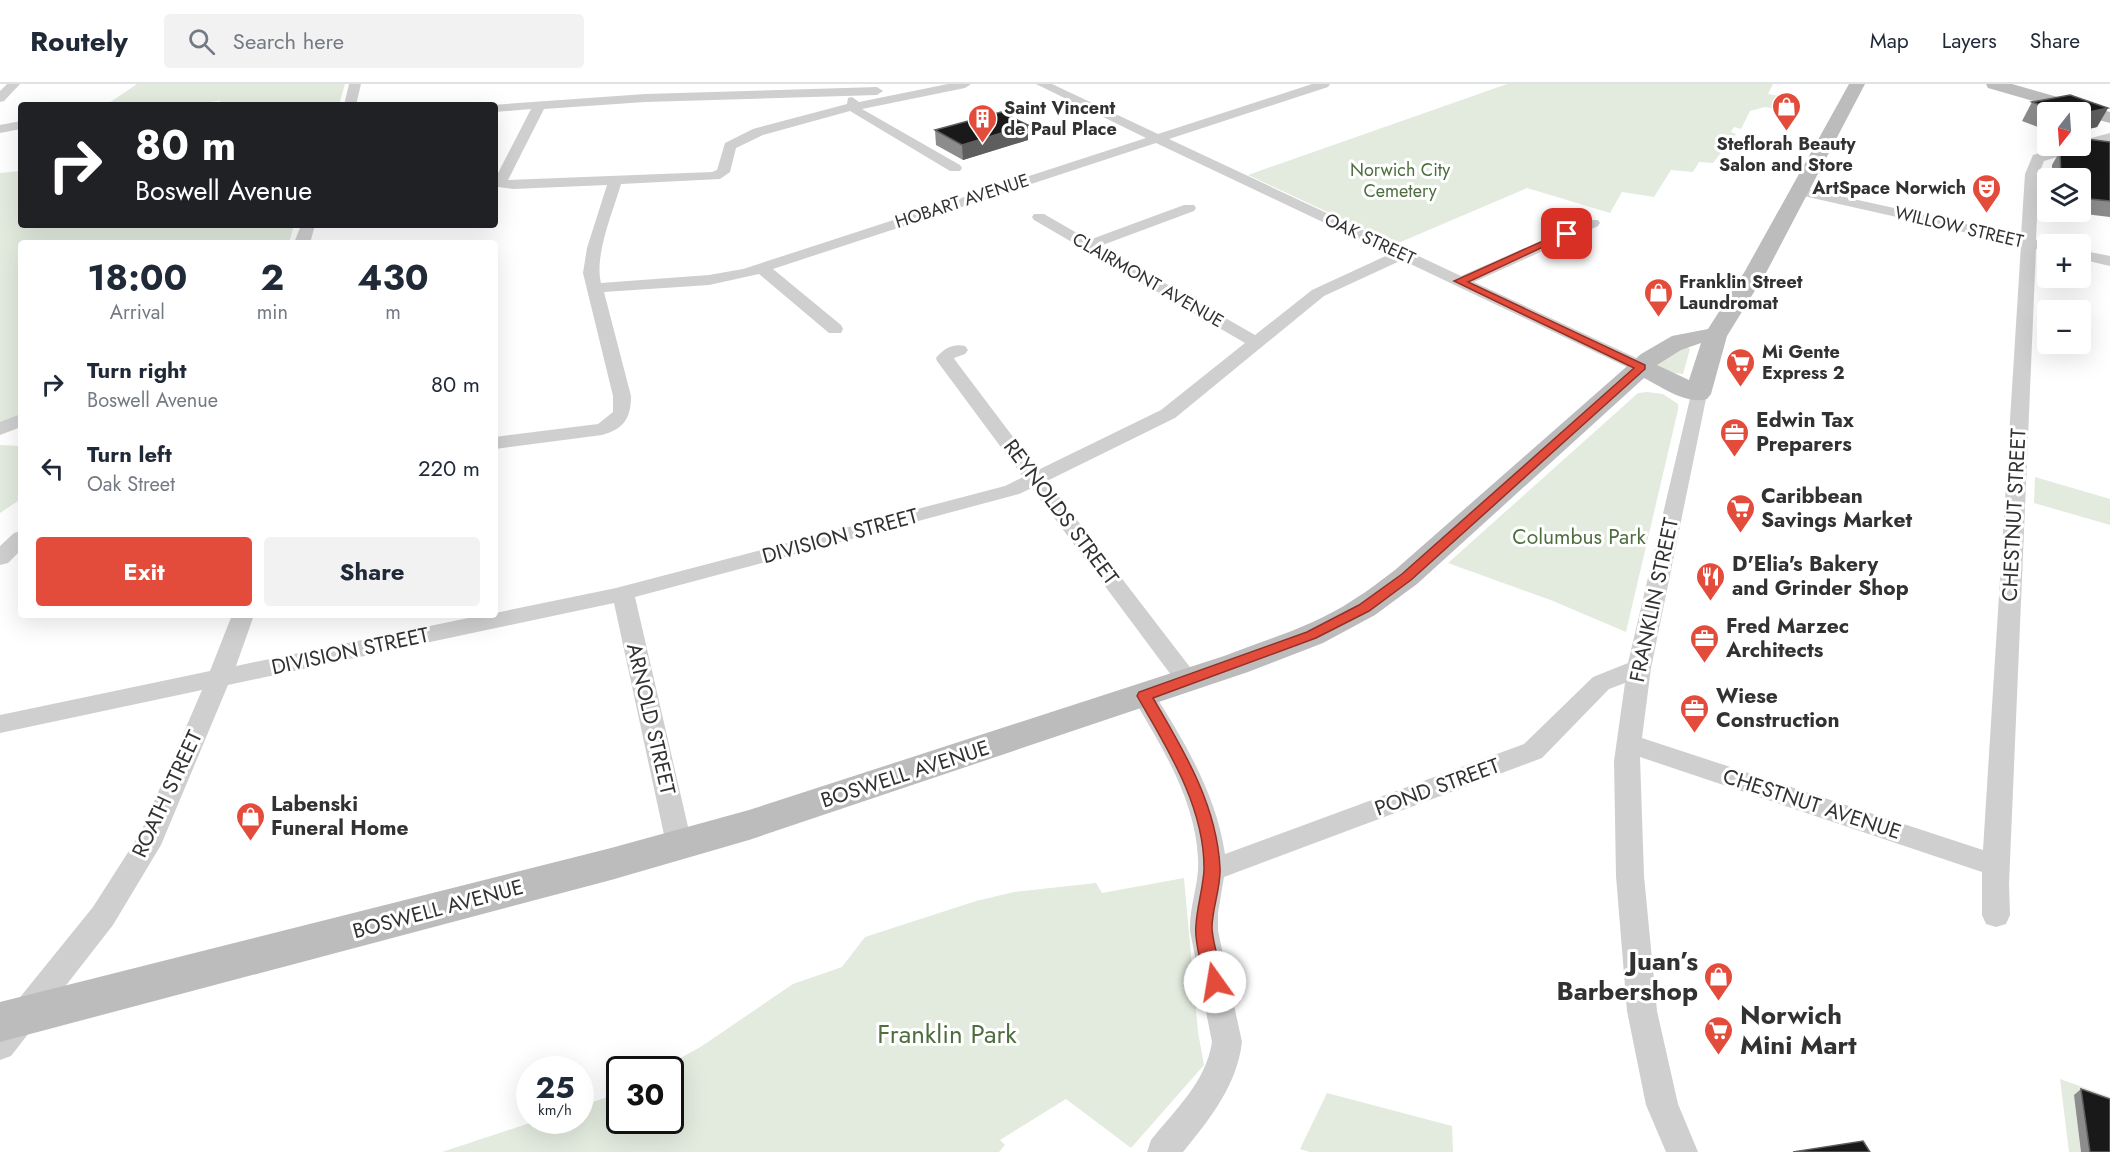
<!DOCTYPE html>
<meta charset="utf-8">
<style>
:root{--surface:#fff;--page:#f2f2f3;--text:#1f2937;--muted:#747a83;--line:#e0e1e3;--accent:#e34b3b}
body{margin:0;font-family:Jost,sans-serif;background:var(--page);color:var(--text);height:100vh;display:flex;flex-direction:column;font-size:22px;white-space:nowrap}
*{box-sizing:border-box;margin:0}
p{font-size:20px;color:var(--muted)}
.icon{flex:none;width:33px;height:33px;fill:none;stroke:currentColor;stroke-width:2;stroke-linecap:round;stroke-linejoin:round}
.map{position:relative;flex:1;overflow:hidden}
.drawer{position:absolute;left:18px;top:156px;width:480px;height:378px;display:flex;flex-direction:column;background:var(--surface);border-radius:6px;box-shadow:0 6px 24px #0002}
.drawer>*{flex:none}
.hud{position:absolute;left:18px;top:18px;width:480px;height:126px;border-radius:6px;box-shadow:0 6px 24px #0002;background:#202124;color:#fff;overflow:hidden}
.needle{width:39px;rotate:197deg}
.fabs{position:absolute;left:2037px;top:18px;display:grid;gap:12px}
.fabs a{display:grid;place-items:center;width:54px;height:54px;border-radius:6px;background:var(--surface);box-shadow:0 6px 24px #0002;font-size:30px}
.speed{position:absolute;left:516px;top:972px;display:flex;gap:12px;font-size:30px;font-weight:700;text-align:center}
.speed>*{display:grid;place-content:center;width:78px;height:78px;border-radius:50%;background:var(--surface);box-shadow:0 6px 24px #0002;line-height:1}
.speed small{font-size:15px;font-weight:400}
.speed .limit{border:3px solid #111;border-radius:9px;background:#fff;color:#111}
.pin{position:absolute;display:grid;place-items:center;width:51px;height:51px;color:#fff;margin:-26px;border-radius:12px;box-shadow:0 3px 9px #0006}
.me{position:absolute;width:66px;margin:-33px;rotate:347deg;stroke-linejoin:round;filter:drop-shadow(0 0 4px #0008)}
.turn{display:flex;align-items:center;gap:21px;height:126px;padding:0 18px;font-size:27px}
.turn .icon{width:78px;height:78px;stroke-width:2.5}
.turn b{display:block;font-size:42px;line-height:51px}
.eta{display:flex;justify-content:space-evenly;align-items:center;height:102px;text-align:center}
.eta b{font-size:36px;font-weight:700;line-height:42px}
.button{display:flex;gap:12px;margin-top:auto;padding:12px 18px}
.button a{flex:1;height:69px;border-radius:6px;background:var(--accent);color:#fff;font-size:24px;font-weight:700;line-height:69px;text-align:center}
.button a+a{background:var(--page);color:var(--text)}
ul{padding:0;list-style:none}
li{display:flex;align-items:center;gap:18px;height:84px;padding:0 18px}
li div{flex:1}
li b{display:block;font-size:22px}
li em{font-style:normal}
header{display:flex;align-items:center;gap:36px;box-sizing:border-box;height:84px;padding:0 30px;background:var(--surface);border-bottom:2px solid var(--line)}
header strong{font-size:28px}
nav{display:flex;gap:33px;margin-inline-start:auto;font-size:21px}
.search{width:420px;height:54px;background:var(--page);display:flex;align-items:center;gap:15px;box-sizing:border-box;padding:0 21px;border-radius:6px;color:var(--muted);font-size:22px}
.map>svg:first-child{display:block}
.green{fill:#e3ebdf}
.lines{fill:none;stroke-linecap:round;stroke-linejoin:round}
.street{fill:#cfcfcf;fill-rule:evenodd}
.secondary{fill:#bcbcbc;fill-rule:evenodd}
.wall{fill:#8c8c8c}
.shaded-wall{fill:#5e5e5e}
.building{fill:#191919;stroke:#5e5e5e;stroke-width:1.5}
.route{fill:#e34b3b;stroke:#943126;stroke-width:1.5}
.labels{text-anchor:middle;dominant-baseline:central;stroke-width:6;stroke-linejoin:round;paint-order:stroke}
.far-poi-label{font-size:18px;font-weight:bold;fill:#323232;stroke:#fff;text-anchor:start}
.far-park-label{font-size:18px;fill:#4e6e3f;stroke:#fff}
.far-street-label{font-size:18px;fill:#323232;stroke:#fff}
.poi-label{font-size:21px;font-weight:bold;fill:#323232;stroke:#fff;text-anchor:start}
.street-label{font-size:21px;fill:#323232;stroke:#fff}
.park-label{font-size:21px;fill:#4e6e3f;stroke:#fff}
.near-poi-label{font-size:26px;font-weight:bold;fill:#323232;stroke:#fff;text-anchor:end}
.near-park-label{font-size:26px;fill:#4e6e3f;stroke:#fff}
</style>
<header>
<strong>Routely</strong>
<div class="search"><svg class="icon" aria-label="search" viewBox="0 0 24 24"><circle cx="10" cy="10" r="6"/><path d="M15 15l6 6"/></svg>Search here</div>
<nav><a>Map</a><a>Layers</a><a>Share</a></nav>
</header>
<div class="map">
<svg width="2110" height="1068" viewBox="0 0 2110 1068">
<rect width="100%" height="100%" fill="#fff"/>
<path class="green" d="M137,0H345L339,21H223L220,17L176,21H106Z
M1507,0H1773L1768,10L1791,14L1786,27L1765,23L1750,27L1741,45L1734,43L1731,48L1736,50L1713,79L1699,78L1693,88L1671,86L1654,113L1622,108L1610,129L1527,104L1396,160L1248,91Z
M21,87V141H294L289,159H21V330L0,340V89Z
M1686,262L1690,265L1683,290L1667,288L1656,280Z
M1647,308L1663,310L1678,320V326L1626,548L1553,517L1448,479L1638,309Z
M0,361L21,362V415L0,429Z
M2035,393L2110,415V441L2034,419Z
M1184,794L1198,948L1204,981L1131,1064L1066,1015L1000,1056L1005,1061L999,1068H442L536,1037L580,1036L581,1022L619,1009L620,1036H670V986L661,985L702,962L793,900L842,883L865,853L976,817L1014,808L1096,799L1102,809Z
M2060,995L2110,1013V1068H2069Z
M1327,1009L1452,1042L1453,1068H1310L1300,1065Z"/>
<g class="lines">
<path class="street" d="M7,0H20L4,17L0,18V7Z
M349,0H361L356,21H344Z
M948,0H971L965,4L862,25L960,81L962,84L960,87H950L850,27L763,51L736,64L730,88L720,95L621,100C613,128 594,171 601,199L709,191L743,185L1146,54L1036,0H1052L1158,50L1312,0H1330L1328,3L1169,55L1461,192L1588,136H1598L1600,139L1598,142L1474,198L1647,279L1650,283L1647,287H1635L1402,176L1324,212L1175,334L1047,397L1196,591L1200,597L1196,603L1188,606L1180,603L1032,404L1019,410L635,513L692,760L689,768L679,771L669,768L666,760L614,519L228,601L161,761L113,841L11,972L0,976V938L93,823L141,748L202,606L0,649V631L210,587L232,531H254L236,582L483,531H495V529L616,504L1005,402L1023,393L937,277L936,274C943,265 953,259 965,262L968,266L965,270L954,274L955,276L1038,386L1161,326L1245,259L1034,136L1032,133L1034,130H1044L1089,156L1184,121H1194L1196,124L1194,127L1100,162L1255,251L1312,206L1390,170L1156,59L773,185L841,241L843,245L841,249H829L759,190L709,201L604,208L631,312C631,334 624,345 602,351L495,365V353L598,340L613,328V312L583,189L587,164L607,101L513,105L498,103L495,95L531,25L495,28V21H492L645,10L877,3L883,7L877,11L645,18L544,25L508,96L712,88L717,86L725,59L753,45L847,20L848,14L852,13L859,18Z
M21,37V45L0,49V41Z
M2110,49V57L2044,77L2039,90L2036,156L2054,160H2048V167L2036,165L2009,800L2010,831L2006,840L1996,843L1986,840L1982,831V788L1640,673L1644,792L1657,927L1678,1020L1698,1068H1666L1646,1021L1627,927L1616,792L1614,677L1625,599L1609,605L1542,674L1224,793L1218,829V847L1242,958C1237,1001 1210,1035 1183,1068H1147L1151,1056C1175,1026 1206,998 1212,958L1190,847C1189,822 1200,798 1198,774C1195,714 1161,662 1132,612L1136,606L1144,603L1152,606C1184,657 1216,709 1225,770L1524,660L1593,593L1628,579L1692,306H1704L1707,310L1651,584L1642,654L1983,766L2021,161L1799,111L1792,107L1799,103L2021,152L2025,90L2033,71L2065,62H2080V57Z
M301,141H315L310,159H294Z
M2080,166L2110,172V182L2080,175Z
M21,330V343L0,351V338Z
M21,447V466L8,479L0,481V462L14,449Z"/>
<path class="secondary" d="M1849,0H1865L1767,187L1727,252L1711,310L1707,315C1686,321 1662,303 1644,294L1417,500L1375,531L1323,559L1248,588L749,756L611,796L0,958V918L611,764L749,726L1224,572C1268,555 1314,542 1353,516C1368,507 1381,496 1395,486L1641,270L1672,252L1708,245L1745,187ZM1701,259L1689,296L1657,281L1681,266Z
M1986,0H2012L2110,28V39L2080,31V28H2072L1988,4Z"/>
</g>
<path class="wall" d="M2070,11L2108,24L2097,43L2080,47V28H2048V47L2022,37L2032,18Z
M935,46L1028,56L963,76L936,61Z
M2110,58V133L2068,128H2080V94H2052V81L2060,67Z
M2081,1005L2110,1068H2081L2074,1011Z"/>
<path class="shaded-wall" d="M2108,24L2097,43L2080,47V30Z
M1028,41V56L963,76L962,61Z"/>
<path class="building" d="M2070,11L2108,24L2080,30V28H2059L2032,18Z
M1001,28L1028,41L962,61L935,46Z
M2087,55L2110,58V117L2080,114V94H2061L2060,67L2070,62H2080V57Z
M2081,1005L2110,1015V1068H2090Z
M1863,1057L1870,1068H1793Z"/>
<path class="route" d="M1563,148L1571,150L1468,198L1645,281V285L1411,496L1369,527L1316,554L1153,614C1184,667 1217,721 1220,784C1221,804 1212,824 1212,844C1213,861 1220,881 1224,898L1221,904L1215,906L1208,904C1203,891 1194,855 1196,841C1197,823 1203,804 1204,786C1205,723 1167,664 1137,612L1139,608L1307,548L1359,521L1402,490L1634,284L1454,197Z"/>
<defs>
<symbol id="shop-pin" viewBox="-11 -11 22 30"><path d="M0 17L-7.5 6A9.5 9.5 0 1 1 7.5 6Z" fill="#e34b3b" stroke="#fff"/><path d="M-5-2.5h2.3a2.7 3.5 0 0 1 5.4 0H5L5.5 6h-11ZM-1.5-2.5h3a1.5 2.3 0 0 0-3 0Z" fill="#fff"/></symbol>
<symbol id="building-pin" viewBox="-11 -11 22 30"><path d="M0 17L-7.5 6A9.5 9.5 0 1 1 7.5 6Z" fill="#e34b3b" stroke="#fff"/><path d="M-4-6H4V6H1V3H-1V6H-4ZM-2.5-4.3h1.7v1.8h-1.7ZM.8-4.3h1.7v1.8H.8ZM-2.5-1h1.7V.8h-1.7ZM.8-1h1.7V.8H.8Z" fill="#fff"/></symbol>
<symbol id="theatre-pin" viewBox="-11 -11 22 30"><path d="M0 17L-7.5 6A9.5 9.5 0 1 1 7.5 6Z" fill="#e34b3b" stroke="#fff"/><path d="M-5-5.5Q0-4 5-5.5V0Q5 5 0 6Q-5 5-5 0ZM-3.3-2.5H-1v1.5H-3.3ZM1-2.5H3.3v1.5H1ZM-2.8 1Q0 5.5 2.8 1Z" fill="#fff"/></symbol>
<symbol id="supermarket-pin" viewBox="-11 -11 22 30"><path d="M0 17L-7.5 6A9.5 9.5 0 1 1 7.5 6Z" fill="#e34b3b" stroke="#fff"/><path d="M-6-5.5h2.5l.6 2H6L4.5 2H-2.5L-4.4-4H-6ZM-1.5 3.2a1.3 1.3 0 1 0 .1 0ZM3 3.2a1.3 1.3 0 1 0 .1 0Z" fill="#fff"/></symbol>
<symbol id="office-pin" viewBox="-11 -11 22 30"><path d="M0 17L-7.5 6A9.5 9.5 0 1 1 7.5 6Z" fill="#e34b3b" stroke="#fff"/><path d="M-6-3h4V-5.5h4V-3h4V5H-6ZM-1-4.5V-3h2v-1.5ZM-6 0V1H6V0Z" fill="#fff"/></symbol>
<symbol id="restaurant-pin" viewBox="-11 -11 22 30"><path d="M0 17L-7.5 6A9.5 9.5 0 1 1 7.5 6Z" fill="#e34b3b" stroke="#fff"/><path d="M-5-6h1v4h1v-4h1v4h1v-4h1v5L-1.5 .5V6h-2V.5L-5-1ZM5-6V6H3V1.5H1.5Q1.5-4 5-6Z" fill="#fff"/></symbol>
</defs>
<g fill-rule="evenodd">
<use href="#shop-pin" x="1770" y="6" width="33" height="45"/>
<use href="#building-pin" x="966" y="18" width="33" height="45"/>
<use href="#theatre-pin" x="1970" y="88" width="33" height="45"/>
<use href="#shop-pin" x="1642" y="192" width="33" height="45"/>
<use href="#supermarket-pin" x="1724" y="262" width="33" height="45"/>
<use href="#office-pin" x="1718" y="332" width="33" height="45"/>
<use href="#supermarket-pin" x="1724" y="408" width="33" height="45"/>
<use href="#restaurant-pin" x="1694" y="476" width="33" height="45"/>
<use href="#office-pin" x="1688" y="538" width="33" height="45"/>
<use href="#office-pin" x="1678" y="608" width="33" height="45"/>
<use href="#shop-pin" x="234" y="716" width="33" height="45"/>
<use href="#shop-pin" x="1702" y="876" width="33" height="45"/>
<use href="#supermarket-pin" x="1702" y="930" width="33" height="45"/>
</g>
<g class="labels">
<g class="far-poi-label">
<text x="1004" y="24">Saint Vincent<tspan x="1004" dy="21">de Paul Place</tspan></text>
<text x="1786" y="60" text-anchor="middle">Steflorah Beauty<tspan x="1786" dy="21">Salon and Store</tspan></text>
<text x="1966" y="104" text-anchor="end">ArtSpace Norwich</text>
<text x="1679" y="198">Franklin Street<tspan x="1679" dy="21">Laundromat</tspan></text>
<text x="1762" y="268">Mi Gente<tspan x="1762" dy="21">Express 2</tspan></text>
</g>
<g class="far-park-label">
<text x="1400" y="86">Norwich City<tspan x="1400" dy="21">Cemetery</tspan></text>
</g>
<g class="far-street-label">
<text transform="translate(962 117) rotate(-18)">HOBART AVENUE</text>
<text transform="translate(1959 143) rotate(13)">WILLOW STREET</text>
<text transform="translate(1370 155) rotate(25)">OAK STREET</text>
<text transform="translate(1148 196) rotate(30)">CLAIRMONT AVENUE</text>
</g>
<g class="poi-label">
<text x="1756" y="336">Edwin Tax<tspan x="1756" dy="24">Preparers</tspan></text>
<text x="1761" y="412">Caribbean<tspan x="1761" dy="24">Savings Market</tspan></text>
<text x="1732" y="480">D'Elia's Bakery<tspan x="1732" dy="24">and Grinder Shop</tspan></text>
<text x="1726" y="542">Fred Marzec<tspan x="1726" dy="24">Architects</tspan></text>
<text x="1716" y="612">Wiese<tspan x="1716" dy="24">Construction</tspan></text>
<text x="271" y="720">Labenski<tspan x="271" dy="24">Funeral Home</tspan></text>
</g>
<g class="street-label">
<text transform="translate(1061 428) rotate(53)">REYNOLDS STREET</text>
<text transform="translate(2014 431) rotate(-87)">CHESTNUT STREET</text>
<text transform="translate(840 452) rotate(-15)">DIVISION STREET</text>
<text transform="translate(1654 516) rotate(-78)">FRANKLIN STREET</text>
<text transform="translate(350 567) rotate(-12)">DIVISION STREET</text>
<text transform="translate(651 635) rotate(77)">ARNOLD STREET</text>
<text transform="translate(905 690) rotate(-18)">BOSWELL AVENUE</text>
<text transform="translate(1437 703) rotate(-20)">POND STREET</text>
<text transform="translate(167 710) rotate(-65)">ROATH STREET</text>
<text transform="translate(1812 720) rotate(18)">CHESTNUT AVENUE</text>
<text transform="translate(438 825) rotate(-15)">BOSWELL AVENUE</text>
</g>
<g class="park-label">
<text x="1579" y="453">Columbus Park</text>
</g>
<g class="near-poi-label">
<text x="1698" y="877">Juan’s<tspan x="1698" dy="30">Barbershop</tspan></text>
<text x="1740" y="931" text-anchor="start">Norwich<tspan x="1740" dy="30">Mini Mart</tspan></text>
</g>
<g class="near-park-label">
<text x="947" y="950">Franklin Park</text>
</g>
</g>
</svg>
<div class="fabs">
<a><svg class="needle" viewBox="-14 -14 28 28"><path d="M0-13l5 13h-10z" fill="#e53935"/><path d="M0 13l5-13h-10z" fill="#747a83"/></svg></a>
<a><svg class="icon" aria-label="layers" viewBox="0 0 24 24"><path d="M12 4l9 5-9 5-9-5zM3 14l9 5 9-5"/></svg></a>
<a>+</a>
<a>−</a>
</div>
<div class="speed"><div>25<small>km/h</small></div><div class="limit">30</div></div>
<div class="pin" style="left:1567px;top:150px;background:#d93025"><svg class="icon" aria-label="arrive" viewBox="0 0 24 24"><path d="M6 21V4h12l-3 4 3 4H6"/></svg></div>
<svg class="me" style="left:1215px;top:898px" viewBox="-20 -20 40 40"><circle r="19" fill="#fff"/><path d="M0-13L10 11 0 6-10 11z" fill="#e34b3b"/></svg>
<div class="hud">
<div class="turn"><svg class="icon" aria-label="right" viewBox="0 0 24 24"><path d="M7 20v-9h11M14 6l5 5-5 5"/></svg><div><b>80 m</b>Boswell Avenue</div></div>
</div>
<section class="drawer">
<div class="eta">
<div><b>18:00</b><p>Arrival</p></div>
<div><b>2</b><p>min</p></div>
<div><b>430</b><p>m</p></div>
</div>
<ul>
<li><svg class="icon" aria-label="right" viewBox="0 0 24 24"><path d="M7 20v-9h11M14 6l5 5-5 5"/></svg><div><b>Turn right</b><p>Boswell Avenue</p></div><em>80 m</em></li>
<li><svg class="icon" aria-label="left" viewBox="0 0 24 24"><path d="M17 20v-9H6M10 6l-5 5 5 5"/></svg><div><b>Turn left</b><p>Oak Street</p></div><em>220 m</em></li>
</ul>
<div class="button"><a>Exit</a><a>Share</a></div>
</section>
</div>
